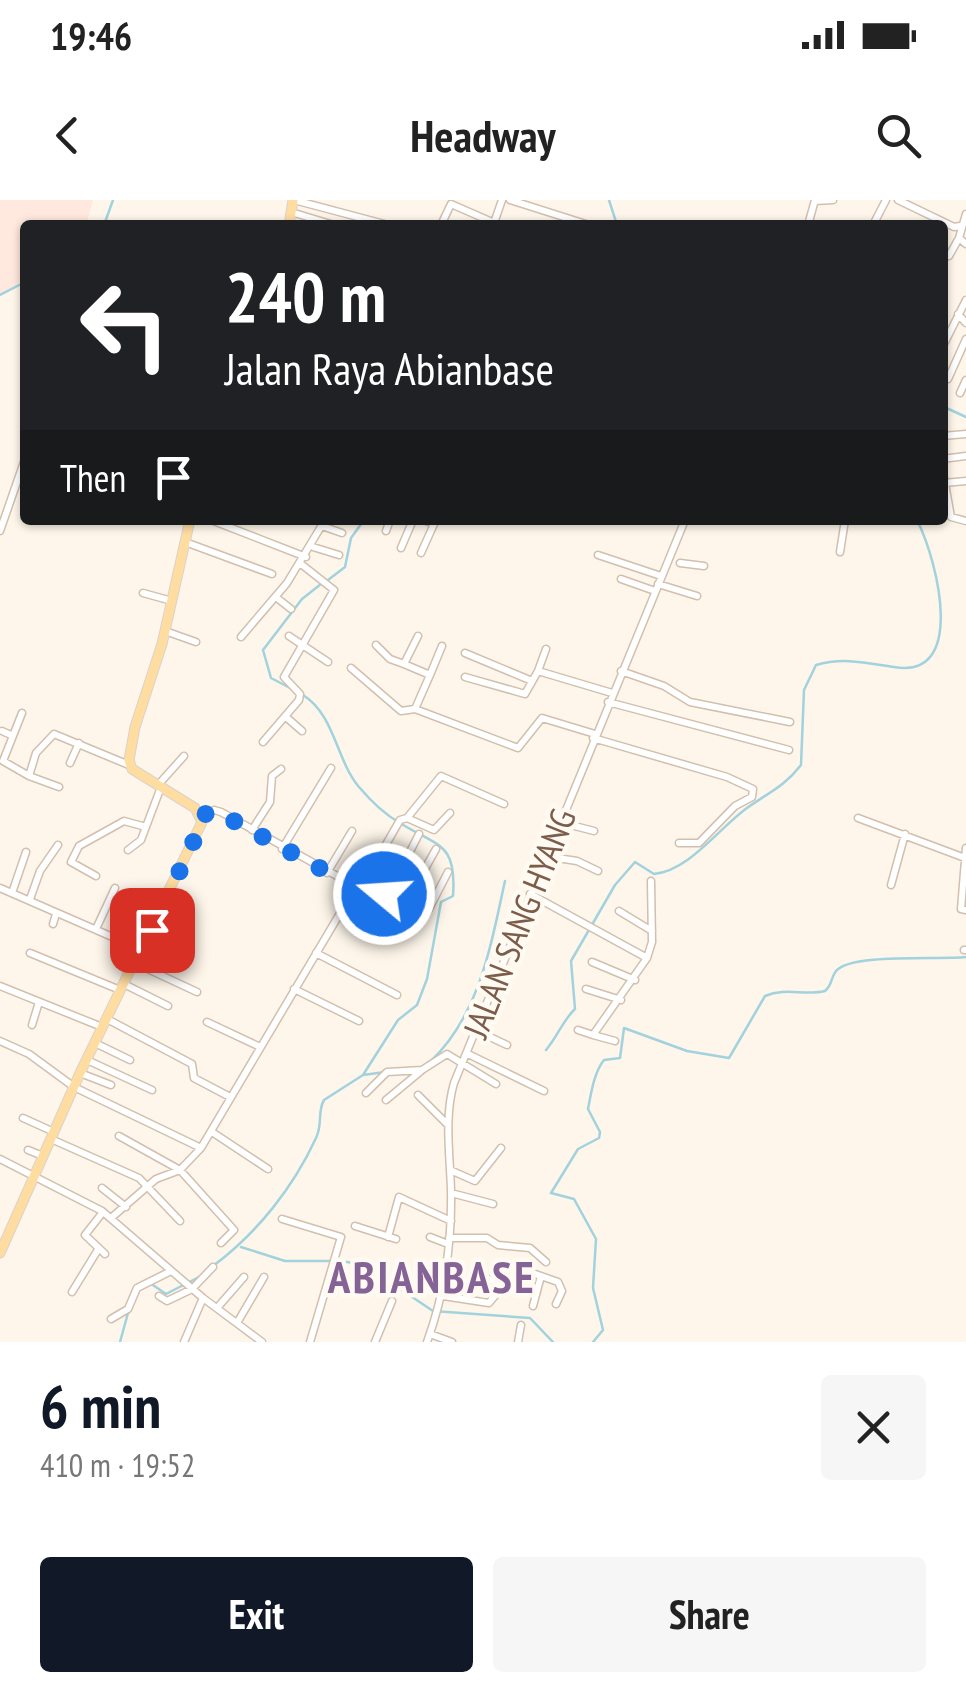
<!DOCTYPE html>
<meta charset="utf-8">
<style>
:root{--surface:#fff;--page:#f6f6f6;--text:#222;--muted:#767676;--accent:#111827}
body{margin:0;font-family:"PT Sans Narrow",sans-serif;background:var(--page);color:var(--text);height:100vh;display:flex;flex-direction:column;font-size:38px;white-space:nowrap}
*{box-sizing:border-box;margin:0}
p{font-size:32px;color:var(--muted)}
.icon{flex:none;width:55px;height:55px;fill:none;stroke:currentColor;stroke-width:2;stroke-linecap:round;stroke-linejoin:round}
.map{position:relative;height:1142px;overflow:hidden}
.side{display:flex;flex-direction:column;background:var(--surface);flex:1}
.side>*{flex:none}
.banner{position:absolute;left:20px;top:20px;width:928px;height:305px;border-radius:10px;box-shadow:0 2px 8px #0004;background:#202124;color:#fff;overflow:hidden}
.pin{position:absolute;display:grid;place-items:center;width:85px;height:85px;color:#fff;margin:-42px;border-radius:20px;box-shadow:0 5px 15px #0006}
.me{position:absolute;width:110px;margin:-55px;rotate:288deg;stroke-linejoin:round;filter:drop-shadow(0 0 8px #0008)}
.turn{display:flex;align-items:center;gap:35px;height:210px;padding:0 40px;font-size:45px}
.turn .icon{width:130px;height:130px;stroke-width:2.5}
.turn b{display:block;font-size:70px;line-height:85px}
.then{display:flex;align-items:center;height:95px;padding:0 40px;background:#0003;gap:20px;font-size:38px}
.round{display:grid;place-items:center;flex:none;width:105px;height:105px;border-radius:10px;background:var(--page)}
.summary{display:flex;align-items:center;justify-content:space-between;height:170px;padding:0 40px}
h1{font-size:60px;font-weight:700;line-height:75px;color:var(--accent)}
.primary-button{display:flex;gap:20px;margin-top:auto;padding:20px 40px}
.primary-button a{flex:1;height:115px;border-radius:10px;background:var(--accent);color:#fff;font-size:40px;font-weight:700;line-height:115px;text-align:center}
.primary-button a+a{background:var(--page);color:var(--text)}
.status{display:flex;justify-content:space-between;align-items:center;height:70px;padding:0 50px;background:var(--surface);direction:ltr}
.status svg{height:28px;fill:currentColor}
header{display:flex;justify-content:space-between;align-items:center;height:130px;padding:0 40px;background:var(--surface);font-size:45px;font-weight:700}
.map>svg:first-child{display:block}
.commercial{fill:#ffe8dd}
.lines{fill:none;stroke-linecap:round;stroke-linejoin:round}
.stream{stroke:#a1d2dd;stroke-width:2.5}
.minor-casing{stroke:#d2bfae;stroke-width:9}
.major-casing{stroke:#dad2cc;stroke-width:11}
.minor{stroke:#fff;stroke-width:6}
.major{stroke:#ffdda0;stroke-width:9}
.route{stroke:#1a73e8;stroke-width:18;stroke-dasharray:0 32.4}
.labels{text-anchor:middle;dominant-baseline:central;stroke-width:9;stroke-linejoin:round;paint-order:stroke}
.street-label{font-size:35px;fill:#7c5d4a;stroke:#fffaf2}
.district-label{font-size:45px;font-weight:bold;letter-spacing:2.5px;fill:#866397;stroke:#fffaf2}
</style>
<div class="status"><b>19:46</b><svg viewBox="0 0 49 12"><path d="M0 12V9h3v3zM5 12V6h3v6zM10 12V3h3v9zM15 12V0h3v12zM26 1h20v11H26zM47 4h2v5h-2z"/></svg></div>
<header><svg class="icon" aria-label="back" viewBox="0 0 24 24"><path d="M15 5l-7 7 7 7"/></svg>Headway<svg class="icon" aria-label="search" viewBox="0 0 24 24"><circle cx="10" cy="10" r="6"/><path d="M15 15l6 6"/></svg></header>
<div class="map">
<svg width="966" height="1142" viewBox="0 0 966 1142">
<rect width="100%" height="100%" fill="#fef6ea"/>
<path class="commercial" d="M0,0H93L86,25H25V79L0,95Z"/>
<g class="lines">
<path class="stream" d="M609,0L617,25
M104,25L113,0
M0,95L25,82
M942,206L966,217
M328,380L345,367L351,338L364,320
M292,489L271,478L263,450L302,399L321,384
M303,495C335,515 336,560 359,587C370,600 384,614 400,623C438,647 457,642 453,696L441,702L427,779L417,805L398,820L363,875
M546,850C558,836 563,820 575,809L571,761L615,685L635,662L654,674C689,671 719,628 747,608C768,593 785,586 801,565L804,490L816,465C843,457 867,463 894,467C966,480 939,364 917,320
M431,861C480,814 491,744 505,681
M241,1047L285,1061H330
M338,1061L363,1064L433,1111L530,1118L553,1142
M213,1066C257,1033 293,988 316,938C323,924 317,912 324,900L363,875L415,868
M150,1083L166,1094L199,1077
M120,1142L128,1113
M593,1142L603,1130L593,1088L596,1039L574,999L551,993L578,949L599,938L600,932L588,909C591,894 594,872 604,860L620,858L624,828L687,851L729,858L765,796C786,787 804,796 825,791C833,784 830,779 836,771C850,753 939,760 966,757"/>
<defs>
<path id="minor" d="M294,0L388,25
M510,0L589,25
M898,0L954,27L960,26
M815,1L833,0
M291,12L334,25
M966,14L959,38L966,44
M494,23L502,0
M441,25L451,4L499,25
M808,25L815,0
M873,25L886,0
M949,56L959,38
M958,114L966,123
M942,148L966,100
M948,179L966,139
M960,193L966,180
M942,236L966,234
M942,259L966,256
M942,267L951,317L966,321
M944,283L966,281
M211,320L306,357
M322,326L342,333
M0,331L25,259
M386,331L390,320
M185,342L272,374
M313,347L339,355
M401,348L413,320
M840,352L845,320
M421,353L434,324L424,320
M598,355L661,376
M680,363L704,366
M621,379L655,391
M658,384L697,396
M143,393L172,401
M277,398L291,409
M165,431L196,442
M289,436L328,462
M418,436L404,464L430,475L415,509L518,548L542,518L595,534
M241,437L287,383L325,320
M376,445L390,459L404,464
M465,453L532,481
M351,468L401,511L415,509
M538,471L546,449
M621,471L664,486L690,502L790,522
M430,475L442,446
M465,477L525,494L538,471L612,493
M608,502L789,550
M22,513L3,561L29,576
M286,517L302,531
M2,531L11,535
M593,538L727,577L753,589L752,597L735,606L699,643H679
M263,542L299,500L300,494L284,477L334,390L301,364
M70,563L79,543
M158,585L184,556
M59,587L29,576L36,553L54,534L129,565
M201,616L214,610L221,612L377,698L395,681L419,634
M407,618L434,630L450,613
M858,618L965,658
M559,622L594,631
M252,630L270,602L272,576L281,569
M966,648L961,709L966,710
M282,649L331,568
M128,650L141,640L161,587
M544,656L577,661L598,671
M327,673L352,631
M96,676L71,662L79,646L124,621L146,627
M395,681L433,701L448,672
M891,685L905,634
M0,688L140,749
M13,690L26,652
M360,690L400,620L407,618L441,576L504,604
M413,690L436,649
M138,693L139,703L158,714
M530,694L647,758L593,835L578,830
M30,699L40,671L58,645
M163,707L184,717
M619,711L652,731
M426,714L433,701
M53,724L56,714
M96,729L115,688
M151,730L176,740
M964,750H966
M30,753L120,790
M316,753L397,795
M647,758L652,742L651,681
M592,762L635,780
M135,763L197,792
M124,784L168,806
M0,786L102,827
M294,789L359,821
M586,789L621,800
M107,819L192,864L194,878L230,897
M207,822L258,846
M32,825L39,802
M477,831L507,845
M593,835L615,841
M0,841L29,854L74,887L201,948
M95,843L130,860
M468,854L544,891
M87,860L152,890
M80,873L111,885
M366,893L387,872L422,870L447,854L496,884
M418,895L448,925
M386,900L421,871
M23,918L54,932
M212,932L268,969
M119,936L180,970L234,1030L221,1043
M51,939L139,978L180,1021
M28,950L43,956
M0,959L102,1011L203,1098L262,1142
M450,970L475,981L501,948
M102,988L126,1007
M451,993L493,1004
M103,1012L85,1035L105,1054
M111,1018L156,979L180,970L201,948L355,688
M282,1019L341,1037L310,1142
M355,1026L396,1039
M388,1037L399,997L451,1021
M430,1037L448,1044
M449,1038H487L498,1045L530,1048L546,1062
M488,1079L504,1083
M72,1092L99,1048
M159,1096L167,1101L192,1089L213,1067
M443,1096L489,1103L518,1068L558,1082L562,1091L556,1104
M533,1106L541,1076
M217,1108L244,1077
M111,1119L128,1109L137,1088L171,1071
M237,1123L264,1077
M430,1134L452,1142
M184,1142L203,1098
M375,1142L392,1101
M427,1142C445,1093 452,1043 451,990C450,955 444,917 454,883L685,320
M518,1142L521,1125"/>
<path id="major" d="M289,25L293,0
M0,1053L80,873L202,622L195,608L132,569L129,560L135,527L162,444L190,320"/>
</defs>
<use href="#minor" class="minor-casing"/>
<use href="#major" class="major-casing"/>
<use href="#minor" class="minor"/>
<use href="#major" class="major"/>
</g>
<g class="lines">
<path class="route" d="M152,730L198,632L201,616L214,610L356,688L377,698L384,694"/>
</g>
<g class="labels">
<g class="street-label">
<text transform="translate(519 723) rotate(-68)">JALAN SANG HYANG</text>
</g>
<g class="district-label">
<text x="432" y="1076">ABIANBASE</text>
</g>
</g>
</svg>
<div class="pin" style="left:152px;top:730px;background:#d93025"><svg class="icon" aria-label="arrive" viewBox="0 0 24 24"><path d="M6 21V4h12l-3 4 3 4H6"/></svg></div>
<svg class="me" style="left:384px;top:694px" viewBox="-20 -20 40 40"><circle r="17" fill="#1a73e8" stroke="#fff" stroke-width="3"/><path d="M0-11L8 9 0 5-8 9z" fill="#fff"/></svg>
<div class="banner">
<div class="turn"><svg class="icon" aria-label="left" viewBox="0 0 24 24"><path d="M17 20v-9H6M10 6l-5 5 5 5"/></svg><div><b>240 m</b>Jalan Raya Abianbase</div></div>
<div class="then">Then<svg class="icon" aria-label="arrive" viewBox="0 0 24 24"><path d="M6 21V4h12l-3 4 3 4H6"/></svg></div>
</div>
</div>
<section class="side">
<div class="summary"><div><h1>6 min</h1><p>410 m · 19:52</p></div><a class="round"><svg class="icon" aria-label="close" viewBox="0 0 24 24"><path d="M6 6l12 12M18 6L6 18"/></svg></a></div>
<div class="primary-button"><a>Exit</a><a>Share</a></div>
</section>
